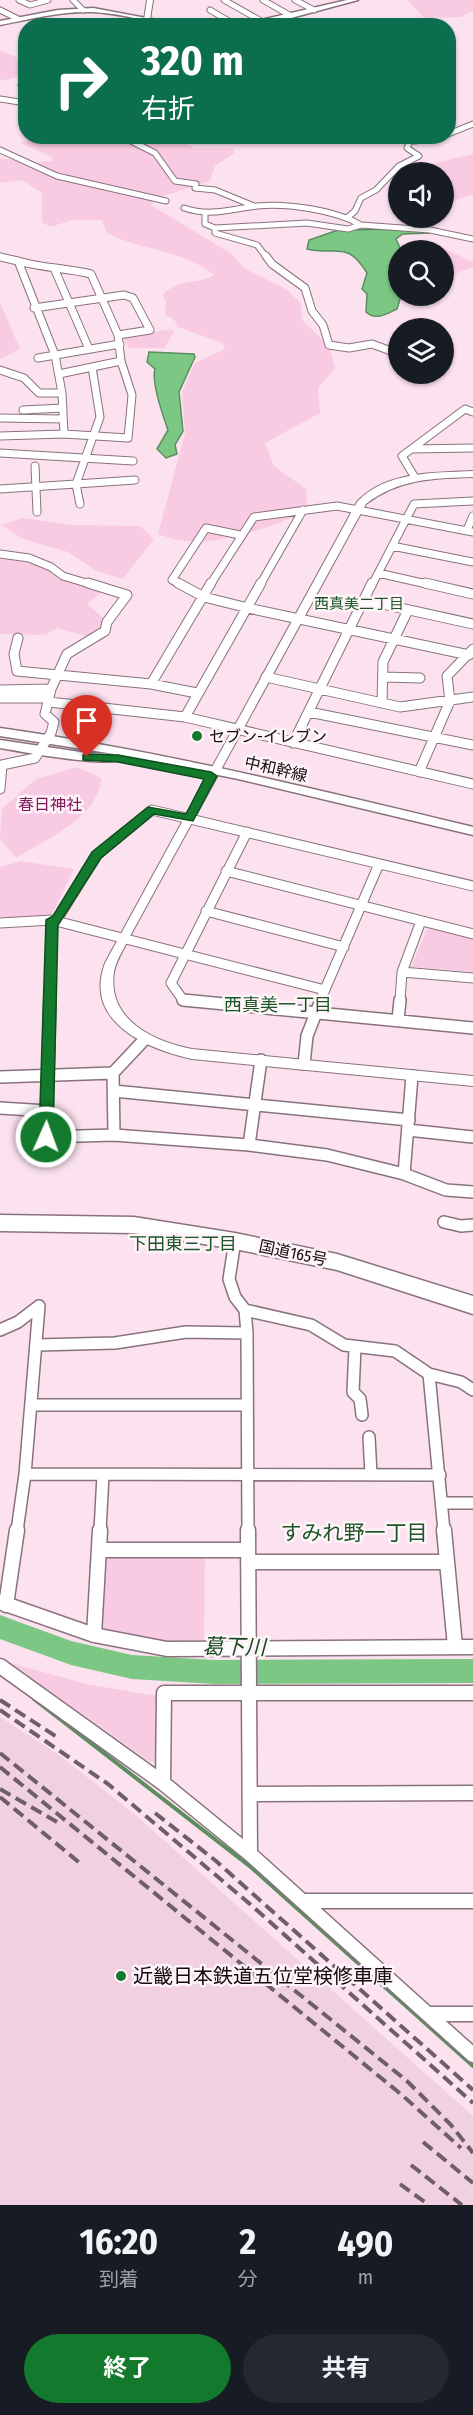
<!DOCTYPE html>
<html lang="ja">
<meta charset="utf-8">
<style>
:root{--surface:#171b24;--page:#242831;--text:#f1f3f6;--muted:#9ea1a6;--accent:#137a2d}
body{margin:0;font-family:"Fira Sans Condensed","Noto Sans JP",sans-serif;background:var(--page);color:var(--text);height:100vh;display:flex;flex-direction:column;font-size:22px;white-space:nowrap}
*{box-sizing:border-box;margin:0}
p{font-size:20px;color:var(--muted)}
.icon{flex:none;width:33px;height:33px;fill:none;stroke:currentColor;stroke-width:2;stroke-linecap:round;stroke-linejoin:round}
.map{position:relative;height:2205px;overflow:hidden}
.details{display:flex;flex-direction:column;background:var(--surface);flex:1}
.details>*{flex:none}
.guide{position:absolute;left:18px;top:18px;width:438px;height:126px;border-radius:24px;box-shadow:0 2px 4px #0004;background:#0b6e4f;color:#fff;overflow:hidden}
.tools{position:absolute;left:388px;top:162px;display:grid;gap:12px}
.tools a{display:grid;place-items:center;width:66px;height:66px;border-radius:50%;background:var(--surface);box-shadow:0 2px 4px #0004;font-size:30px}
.pin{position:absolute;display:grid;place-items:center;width:51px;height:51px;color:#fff;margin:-62px -26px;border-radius:50% 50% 50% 0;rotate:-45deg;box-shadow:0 0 6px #0007}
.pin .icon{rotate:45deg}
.me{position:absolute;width:66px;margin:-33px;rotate:2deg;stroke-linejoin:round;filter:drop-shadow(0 0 4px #0008)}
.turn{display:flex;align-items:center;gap:21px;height:126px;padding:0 24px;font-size:27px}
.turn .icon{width:78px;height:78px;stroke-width:2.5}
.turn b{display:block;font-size:42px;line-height:51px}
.eta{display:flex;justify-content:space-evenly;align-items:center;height:102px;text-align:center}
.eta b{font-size:36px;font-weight:700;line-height:42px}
.action{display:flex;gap:12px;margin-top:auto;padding:12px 24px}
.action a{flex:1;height:69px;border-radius:36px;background:var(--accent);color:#fff;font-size:24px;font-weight:700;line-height:69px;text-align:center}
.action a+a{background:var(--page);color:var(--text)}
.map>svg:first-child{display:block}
.built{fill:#f1d1e1}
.green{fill:#f9cbe2}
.water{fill:#7cc784;stroke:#5c8e61;stroke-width:1.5}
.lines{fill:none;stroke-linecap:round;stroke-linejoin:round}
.stream{stroke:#5c8e61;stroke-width:4}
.river{fill:#7cc784;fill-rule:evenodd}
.minor-far4-casing{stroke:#88727d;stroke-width:7}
.minor-far3-casing{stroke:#88727d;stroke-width:9}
.minor-far2-casing{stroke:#88727d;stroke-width:11}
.minor-far1-casing{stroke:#88727d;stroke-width:14}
.minor-casing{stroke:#88727d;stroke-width:17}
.tertiary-casing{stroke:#88727d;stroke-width:2}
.secondary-casing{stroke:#88727d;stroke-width:3}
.trunk-casing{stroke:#88727d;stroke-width:3}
.minor-far4{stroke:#fff;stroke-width:5}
.minor-far3{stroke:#fff;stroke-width:7}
.minor-far2{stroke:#fff;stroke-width:9}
.minor-far1{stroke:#fff;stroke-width:11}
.minor{stroke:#fff;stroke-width:14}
.tertiary{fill:#fff;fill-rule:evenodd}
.secondary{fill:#fff;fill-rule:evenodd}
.trunk{fill:#fff;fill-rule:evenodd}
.rail{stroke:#6e5f67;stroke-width:4;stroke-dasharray:12 6;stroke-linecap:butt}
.route{fill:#137a2d;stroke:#0c4f1d;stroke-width:1.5}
.poi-dot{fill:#137a2d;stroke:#fff4f9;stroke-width:2}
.labels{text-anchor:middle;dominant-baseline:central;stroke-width:5;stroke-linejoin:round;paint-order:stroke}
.far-neighbourhood-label{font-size:15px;fill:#1b5625;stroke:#fff4f9}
.poi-label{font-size:16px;fill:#120a0e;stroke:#fff4f9;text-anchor:start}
.street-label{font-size:16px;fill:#120a0e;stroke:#fff4f9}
.park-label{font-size:16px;fill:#7e185b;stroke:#fff4f9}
.neighbourhood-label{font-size:18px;fill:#1b5625;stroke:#fff4f9}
.near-poi-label{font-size:20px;fill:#120a0e;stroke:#fff4f9;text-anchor:start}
.near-neighbourhood-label{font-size:21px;fill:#1b5625;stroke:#fff4f9}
.near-water-label{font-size:21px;font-style:italic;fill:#164b1f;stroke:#fff4f9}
</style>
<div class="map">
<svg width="473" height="2205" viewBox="0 0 473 2205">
<rect width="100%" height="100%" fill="#fce2ef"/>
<path class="built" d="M0,1717L56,1753L132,1812L473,2116V2205H0Z"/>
<path class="green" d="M407,0H473V11L461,17L424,18Z
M0,50L25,61V75L0,81Z
M41,136L175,137L193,148H233L234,153L215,166L210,181L154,199L151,205L232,254L244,268L287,290L301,303L302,320L330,347L335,369L318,388L320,413L265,443L274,466L306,489L308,511C265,529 204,554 158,534L185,433L182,392L195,363L225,349L222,343L178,327L175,321L165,314L166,303L163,294C183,277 194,286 214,275C183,249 141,251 107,233L102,220H73L50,227L42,222V193L22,180L0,183V158L33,163L52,161V157L20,143Z
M473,154V195L449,201L444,198V172H427L425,168L435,163Z
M427,243H432L473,262V267L444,278V250H419Z
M0,302L20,349L0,359Z
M172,329L174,332L164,348H129L123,337Z
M23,518L71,525L140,526L154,539L123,579L96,571L68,552L23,539L1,525Z
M0,557C17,559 43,559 52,574L104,590L87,604L104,619L101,626L89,637L57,628L45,635L0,634Z
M77,767L101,778C99,818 47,838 17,858L0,840L2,809L36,779Z
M21,861L74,869L51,916L0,919V867Z
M428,927L473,937V972L411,967Z
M109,1555H205L204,1645H167L101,1634L104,1560Z
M11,1663L86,1684L158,1696L156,1760L150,1762Z"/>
<path class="water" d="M409,229L430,233L403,234L396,239L401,250H399V296H401L397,309C386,314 376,321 366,312L367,294L362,289L367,273C347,240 337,256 307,249L309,240L338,230Z
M149,352L194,354L195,357L179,392L183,431L175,445L177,454L166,458L157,449L168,430C163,416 151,382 155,369L147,362Z"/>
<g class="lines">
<path class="stream" d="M34,1699L252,1868L473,2066"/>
<path class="river" d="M0,1615L71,1641L132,1655L215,1660L473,1659V1683L215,1684L132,1679L71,1665L0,1639Z"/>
<defs>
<path id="minor-far4" d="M19,0L30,5L48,0
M73,0L83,10
M224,0L263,22
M263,0L291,16
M295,0L314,10
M0,10L18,19
M210,10L237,26
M21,85H26
M0,99L26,103
M448,134L473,124
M121,136L155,153L175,181L196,184L195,188L215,190L254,206
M355,136L415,141L444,136
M0,150L57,176L166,201
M184,208C211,217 230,209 257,206C287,203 335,210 361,225
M205,215V224L215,228L307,223L348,229L361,225L430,230L473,239
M348,217L355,211L361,198L376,190L399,166L419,156L407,148L410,141
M215,228V233L257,245L267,258
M0,257L3,258"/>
<path id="minor-far3" d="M266,256L272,264L305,288L312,311L323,325L329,345L349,348L372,344L399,354
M0,257L18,261
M18,261C42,268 66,268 91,274L118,335L121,361L132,395L128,438L64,434L62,393L55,355Z
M54,268L89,349
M34,308L124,295L133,298L150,330L118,335
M38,358L120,344
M0,370L24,378L39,393H62
M59,374L121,361
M23,410L63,408
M0,418L63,419
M0,436L64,434
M412,449L473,448
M0,453L133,461
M35,466L37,512
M414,476L402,456L465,409L473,412
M0,489L76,484L100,417L92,367
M80,504L76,484L135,480
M467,530L473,516
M392,546L473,562
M0,554L29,558L51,567L63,576L93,585
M378,573L431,585
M181,585L172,580L206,528L240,535
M210,585L254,517L337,506L473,532
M260,585L303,510
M372,585L414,504L473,501"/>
<path id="minor-far2" d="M178,583L204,597L248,608L469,655
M425,583L473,594
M364,600L473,624
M18,638L14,654L17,671L151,684L197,693
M266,677L400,707L473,697
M383,677L420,678
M151,684L211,583
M0,690L51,689
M0,698H49
M49,702L185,717L473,784
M382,703L383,662L408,610
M309,712L473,745
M185,717L261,583
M293,743L372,583
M419,772L450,701L447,676L473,649
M0,789L2,765L35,758L51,733L54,722L45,714L51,689L67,654L105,631L107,622L127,595L88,583
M226,871L473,934
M206,911L344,947
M56,921L97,855L152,810L473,886
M0,923L52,920L325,990
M402,972L473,978
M50,1001L52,920
M195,1001L183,1000L171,983L247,832
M320,1001L379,864
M400,1001L402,972L421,921"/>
<path id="minor-far1" d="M50,1000L46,1137L114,1135L249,1145L327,1155L404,1174L446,1190L473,1192
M183,1000L473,1028
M398,1020L400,1000
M304,1064L307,1036L321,1000
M113,1073L114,1135
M0,1077L113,1073L144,1040
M114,1091L409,1120
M0,1108L47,1111
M408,1130L473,1137
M249,1145L261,1060
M404,1174L412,1076
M444,1222L461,1226L473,1225
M235,1241L229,1279L235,1297L245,1310L247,1333L248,1531
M245,1310L311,1325L344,1345L395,1351L429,1374L461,1382L473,1390
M0,1330L18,1322L39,1306L25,1474L17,1531
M37,1345L115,1343L186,1332L247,1333
M355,1348L353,1392L360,1399L362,1415
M429,1374L444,1531
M32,1405H247
M369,1437L371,1475
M25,1474L440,1475
M443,1503H473
M100,1531L103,1475"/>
<path id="minor" d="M248,1530L250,1854
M444,1530L455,1646
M100,1550H248
M248,1562H447
M0,1602L94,1635L167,1649L473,1647
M6,1605L17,1530
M94,1635L100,1530
M0,1666L163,1783L250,1854L473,2055
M163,1783L164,1693H473
M250,1794L473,1793
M302,1901H473
M430,2014H473"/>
<path id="tertiary" d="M147,0H153L149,26H143Z
M473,471V477C434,478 398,479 366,504L129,938C124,949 116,960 114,972C107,1020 153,1041 192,1049L473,1076V1086L192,1059C147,1049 83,1022 105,963L357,502C386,471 434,473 473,471Z"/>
<path id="secondary" d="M347,0H358L276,22L235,26Z
M93,8L189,26C156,26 125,13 92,12C61,11 30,19 0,25V21L58,10Z
M0,728C160,751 316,789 473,827V835L238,779L119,755L116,754L121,758C111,769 19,751 0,748V740L87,753L114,754L0,736Z"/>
<path id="trunk" d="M0,1215L134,1217L235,1233L337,1254L473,1296V1314L337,1270L235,1249L134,1233L0,1231Z"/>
</defs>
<use href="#minor-far4" class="minor-far4-casing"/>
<use href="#minor-far3" class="minor-far3-casing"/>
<use href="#minor-far2" class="minor-far2-casing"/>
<use href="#minor-far1" class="minor-far1-casing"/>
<use href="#minor" class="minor-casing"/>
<use href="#tertiary" class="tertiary-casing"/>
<use href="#secondary" class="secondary-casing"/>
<use href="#trunk" class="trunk-casing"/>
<use href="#minor-far4" class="minor-far4"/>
<use href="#minor-far3" class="minor-far3"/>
<use href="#minor-far2" class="minor-far2"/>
<use href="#minor-far1" class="minor-far1"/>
<use href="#minor" class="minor"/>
<use href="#tertiary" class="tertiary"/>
<use href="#secondary" class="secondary"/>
<use href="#trunk" class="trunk"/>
<path class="rail" d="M0,1700L60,1739
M0,1710L108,1784L251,1905L473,2103
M0,1753L407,2081L451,2125L473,2153
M0,1767L402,2095L461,2148
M0,1789L57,1822
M0,1797L81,1864
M155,1813L216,1861L473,2090
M423,2142L473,2183
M411,2165L462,2205
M400,2184L429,2205"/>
</g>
<path class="route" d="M87,754L118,755L211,772L217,776L193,821L154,814L101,858L58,925L53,1137L46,1143L39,1137L46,920L53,916L92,852L148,807L186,814L204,779L118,762L83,760V755Z"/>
<g class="poi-dot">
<circle cx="197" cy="736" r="6"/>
<circle cx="121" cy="1976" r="6"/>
</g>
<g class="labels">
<g class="far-neighbourhood-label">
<text x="359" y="604">西真美二丁目</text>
</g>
<g class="poi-label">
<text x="209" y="736">セブン-イレブン</text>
</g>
<g class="street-label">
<text transform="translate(276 769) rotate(13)">中和幹線</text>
<text transform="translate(293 1253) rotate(12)">国道165号</text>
</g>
<g class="park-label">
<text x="50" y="804">春日神社</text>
</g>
<g class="neighbourhood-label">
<text x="278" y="1005">西真美一丁目</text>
<text x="183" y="1244">下田東三丁目</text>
</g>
<g class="near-poi-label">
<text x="133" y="1976">近畿日本鉄道五位堂検修車庫</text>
</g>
<g class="near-neighbourhood-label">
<text x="354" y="1533">すみれ野一丁目</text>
</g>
<g class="near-water-label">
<text transform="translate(234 1647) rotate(1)">葛下川</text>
</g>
</g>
</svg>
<div class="tools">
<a><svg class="icon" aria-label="sound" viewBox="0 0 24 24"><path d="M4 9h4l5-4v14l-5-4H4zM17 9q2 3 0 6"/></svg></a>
<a><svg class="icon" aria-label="search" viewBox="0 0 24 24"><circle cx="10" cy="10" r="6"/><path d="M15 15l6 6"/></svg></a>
<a><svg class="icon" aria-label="layers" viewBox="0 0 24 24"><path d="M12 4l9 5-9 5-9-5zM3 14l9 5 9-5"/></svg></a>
</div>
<div class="pin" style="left:87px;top:757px;background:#d93025"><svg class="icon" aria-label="arrive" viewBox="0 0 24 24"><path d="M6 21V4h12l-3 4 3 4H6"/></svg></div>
<svg class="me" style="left:46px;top:1137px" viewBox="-20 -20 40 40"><circle r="17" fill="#137a2d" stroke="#fff" stroke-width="3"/><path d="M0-11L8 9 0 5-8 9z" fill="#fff"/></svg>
<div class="guide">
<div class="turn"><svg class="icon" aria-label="right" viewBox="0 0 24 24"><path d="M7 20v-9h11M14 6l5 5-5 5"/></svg><div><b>320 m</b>右折</div></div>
</div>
</div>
<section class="details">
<div class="eta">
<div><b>16:20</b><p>到着</p></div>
<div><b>2</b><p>分</p></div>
<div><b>490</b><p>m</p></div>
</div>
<div class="action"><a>終了</a><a>共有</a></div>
</section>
